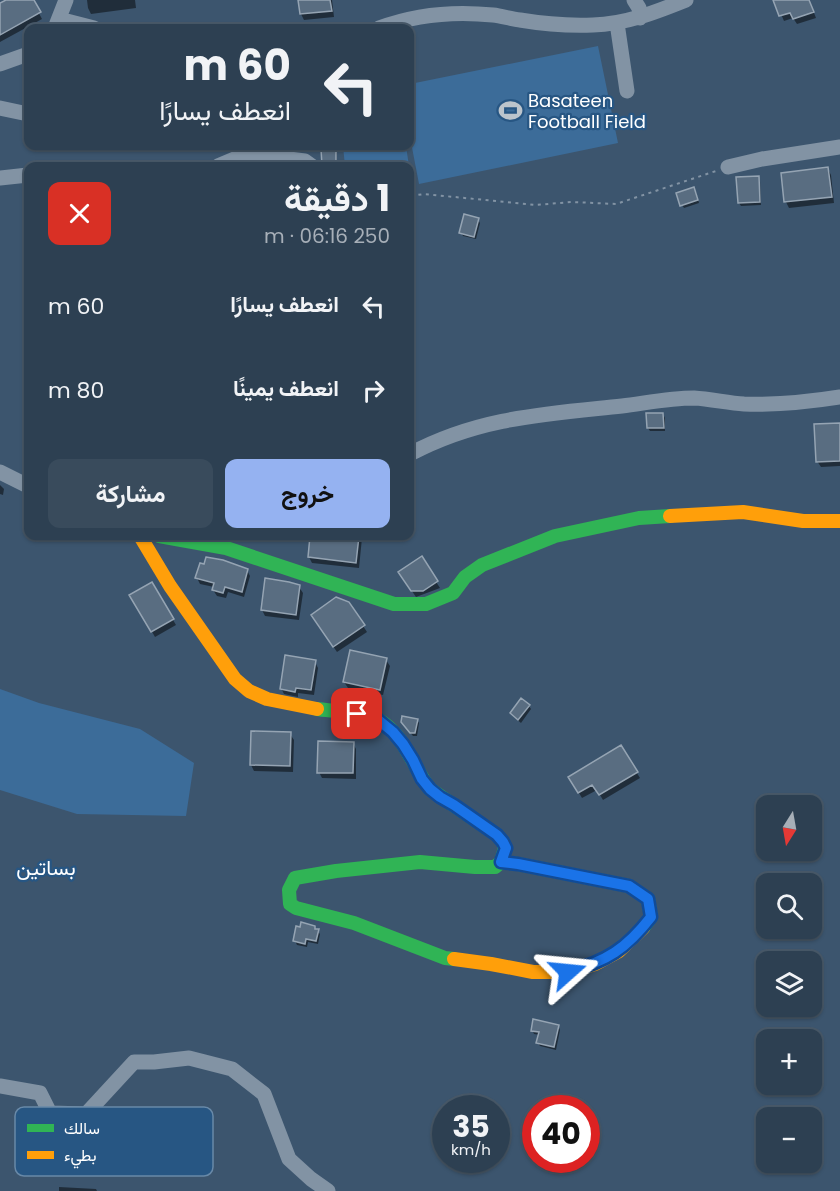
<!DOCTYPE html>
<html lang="ar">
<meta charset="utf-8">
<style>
:root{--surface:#2d4052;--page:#394b5c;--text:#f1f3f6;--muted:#a7afb8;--line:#485969;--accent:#95b2f1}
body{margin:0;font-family:Poppins,Vazirmatn,sans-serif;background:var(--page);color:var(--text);direction:rtl;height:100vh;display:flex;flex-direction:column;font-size:22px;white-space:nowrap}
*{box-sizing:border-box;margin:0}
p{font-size:20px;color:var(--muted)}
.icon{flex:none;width:33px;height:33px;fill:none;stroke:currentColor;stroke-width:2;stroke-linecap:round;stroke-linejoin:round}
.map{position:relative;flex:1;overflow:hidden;direction:ltr}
.panel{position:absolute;left:24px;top:162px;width:390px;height:378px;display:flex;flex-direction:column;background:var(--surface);border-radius:12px;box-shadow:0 2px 4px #0004,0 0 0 2px var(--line);direction:rtl}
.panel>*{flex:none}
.guide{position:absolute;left:24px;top:24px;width:390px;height:126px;border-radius:12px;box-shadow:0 2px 4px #0004,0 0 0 2px var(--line);direction:rtl;background:#2d4052;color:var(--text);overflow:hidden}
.needle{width:39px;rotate:191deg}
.buttons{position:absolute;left:756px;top:795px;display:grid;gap:12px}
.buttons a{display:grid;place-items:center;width:66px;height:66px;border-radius:12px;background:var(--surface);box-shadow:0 2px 4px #0004,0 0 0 2px var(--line);font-size:30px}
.speed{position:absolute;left:432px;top:1095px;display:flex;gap:12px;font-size:30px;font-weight:700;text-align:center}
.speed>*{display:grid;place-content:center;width:78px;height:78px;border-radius:50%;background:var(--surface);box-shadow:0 2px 4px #0004,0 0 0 2px var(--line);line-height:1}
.speed small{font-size:15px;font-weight:400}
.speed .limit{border:9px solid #d22;background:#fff;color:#111}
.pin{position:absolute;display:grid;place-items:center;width:51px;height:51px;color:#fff;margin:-26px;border-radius:12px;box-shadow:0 3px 9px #0006}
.me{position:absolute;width:66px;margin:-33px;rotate:72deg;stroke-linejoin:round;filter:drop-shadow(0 0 4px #0008)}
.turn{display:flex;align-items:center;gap:21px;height:126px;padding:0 24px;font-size:27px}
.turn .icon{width:78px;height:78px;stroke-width:2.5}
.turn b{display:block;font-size:42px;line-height:51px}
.round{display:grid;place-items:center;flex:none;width:63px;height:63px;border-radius:12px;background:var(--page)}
.summary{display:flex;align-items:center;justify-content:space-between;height:102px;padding:0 24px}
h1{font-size:36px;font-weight:700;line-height:45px}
.primary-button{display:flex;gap:12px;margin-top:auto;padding:12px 24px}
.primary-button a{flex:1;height:69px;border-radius:12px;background:var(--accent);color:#111;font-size:24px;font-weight:700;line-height:69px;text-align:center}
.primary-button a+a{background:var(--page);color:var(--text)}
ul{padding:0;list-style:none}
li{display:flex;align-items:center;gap:18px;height:84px;padding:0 24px}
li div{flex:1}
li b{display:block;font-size:22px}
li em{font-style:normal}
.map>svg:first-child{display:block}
.green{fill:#3c6c99}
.shadow{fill:#0007}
.building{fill:#596d81;stroke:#95a4b3;stroke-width:1.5}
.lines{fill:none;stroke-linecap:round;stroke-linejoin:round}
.path{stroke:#8293a4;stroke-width:2;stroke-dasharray:3 4.5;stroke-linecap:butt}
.street{stroke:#8293a4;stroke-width:15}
.fast{stroke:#30b455;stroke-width:14}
.slow{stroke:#ff9f0a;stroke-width:14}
.route-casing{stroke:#114b97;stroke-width:15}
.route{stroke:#1a73e8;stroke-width:10}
.labels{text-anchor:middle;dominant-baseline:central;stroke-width:4.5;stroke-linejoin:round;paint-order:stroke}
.poi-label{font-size:18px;fill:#fff;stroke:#275683;text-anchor:start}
.quarter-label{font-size:21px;fill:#fff;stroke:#275683}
.key{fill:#275683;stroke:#6889a8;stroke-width:1.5}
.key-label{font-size:16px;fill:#fff}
</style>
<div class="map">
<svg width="840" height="1191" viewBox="0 0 840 1191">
<rect width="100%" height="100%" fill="#3c556e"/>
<path class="green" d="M598,46L618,143L419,184L410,137V84Z
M343,146H406L409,166H345Z
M0,689L39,703L140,729L194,763L186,816L77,814L0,790Z"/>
<path class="shadow" d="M9,0H32L42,19L0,42V5Z
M87,0H135L136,8L91,14L88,8Z
M300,0H332L334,17L304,20L301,14Z
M775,0H809L816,18L797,24L793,18L784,21Z
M323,150H335L337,154V166H323Z
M828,169L831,175L834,203L789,208L786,202L783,174Z
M758,177L760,181L761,205L741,206L739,203Z
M696,192L699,203L684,208L682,205Z
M478,220L480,223L476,239L463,236L461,232Z
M663,414L665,418V431H650L648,428Z
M840,424V466L821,467L817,461Z
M0,485L4,489L3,495L0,494Z
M312,536H361L362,538L359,568L312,563L309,557Z
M421,558L440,588L416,597L403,578Z
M247,570L250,576L244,597L228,592L226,598L217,596L213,590L214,587L200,584L197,578Z
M152,584L176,625L155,637L131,595Z
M299,587L303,593L299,620L265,616L262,610Z
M348,603L367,632L337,652L316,621Z
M386,660L390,666L383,695L348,688L344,682Z
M315,662L318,668L314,695L298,693V697L284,694L281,688Z
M529,706L531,709L521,723L514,717L512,714Z
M417,720L419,723L417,736H413L405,726Z
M290,734L294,740L293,772L254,771L251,765Z
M353,743L356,749V779L322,778L319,772Z
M621,747L640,778L603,800L597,790L582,798L570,778Z
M314,927L320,934L318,944L308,942L307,947L297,945L295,941Z
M558,1026L560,1030L556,1050L540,1046L538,1043L540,1035L534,1034L532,1030Z
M59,1187L96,1189L97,1191H59Z"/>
<path class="building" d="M6,0H34L41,12L0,35V3Z
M298,0H330L332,11L300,14Z
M773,0H809L814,12L793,19L790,13L779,16Z
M321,149H336V166H322Z
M828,167L832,197L784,202L781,173Z
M759,176L760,202L738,203L736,177Z
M694,187L698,200L680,206L676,193Z
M464,214L479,218L474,237L459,233Z
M646,413H663L664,428H647Z
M840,423V461L816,462L814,424Z
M310,536H359L356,563L308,557Z
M422,556L438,581L423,591H411L398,572Z
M206,557L223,560L248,569L242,592L225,587L223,593L212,590L214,583L195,578L200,563L204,564Z
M265,578L289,582L300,585L296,615L261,610Z
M152,582L174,619L151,632L129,595Z
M336,597L349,602L365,625L333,647L311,615Z
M350,650L387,658L380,690L343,682Z
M285,655L316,660L311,690L296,688L295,692L280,689Z
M521,698L530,705L518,720L510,713Z
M402,716L418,719L415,733H410L401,722Z
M251,731L291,732L290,766L250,765Z
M318,741L354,742L353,773H317Z
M621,745L638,772L599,795L592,785L578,793L568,777Z
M301,922L315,926V929H319L316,941L306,939L305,944L293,941L296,926L300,927Z
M533,1019L559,1025L554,1047L536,1043L539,1032L531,1031Z"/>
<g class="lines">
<path class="path" d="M411,196L424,194L536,205L572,202L616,204L716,171"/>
<path class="street" d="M634,0L639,8L640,18
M59,19L94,28
M617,23L627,91
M55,28L66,0
M379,28C414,15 455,11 493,15C502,16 511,19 520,20C544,24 569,26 593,25C626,24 656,12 686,0
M0,64L28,54
M0,108L28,114
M218,166L244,155L250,154L305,161L312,166
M728,167L762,159L840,147
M0,178L28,175
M410,454C479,417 546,414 622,406C646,403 670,398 694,398C711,399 728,403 744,404C776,405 809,402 840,397
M0,472L28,486
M0,1086L40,1093L50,1113L86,1114L134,1062H154L189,1058L232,1069L264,1094L289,1159L311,1179L328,1191"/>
<path class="fast" d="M159,536L226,548L394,604H426L453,593L465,577L482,565L555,536L639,518L670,516
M317,709C331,711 366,713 377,719C390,726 401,740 408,753C416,765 421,778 430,789L497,835L503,842L505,848L501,862L495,867H475L420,862L336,871L295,878L289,890L290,904L296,908L354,923L445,958L454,959
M501,862L518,864L629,886L648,899L651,917L643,928"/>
<path class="slow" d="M670,516L743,512L803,521H840
M140,536L170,586L235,679L249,691L267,699L317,709
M454,959L491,964L533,972H568L595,964L619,951L643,928"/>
</g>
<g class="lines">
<defs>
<path id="route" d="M357,714L376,718L393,732L403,744L413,760L422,779L430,789L440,797L454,805L497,835L503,842L506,848L501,862L518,864L629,886L648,899L651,917C626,949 607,961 568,972"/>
</defs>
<use href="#route" class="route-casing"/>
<use href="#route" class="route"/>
</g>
<defs>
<symbol id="stadium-bare" viewBox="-9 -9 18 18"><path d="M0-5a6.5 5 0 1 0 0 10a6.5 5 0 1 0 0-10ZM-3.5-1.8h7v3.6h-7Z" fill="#bbc4cc" stroke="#275683" stroke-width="2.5" paint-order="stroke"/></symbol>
</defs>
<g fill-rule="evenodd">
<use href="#stadium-bare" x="494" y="94" width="33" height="33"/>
</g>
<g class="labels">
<g class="poi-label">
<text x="528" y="100">Basateen<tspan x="528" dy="21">Football Field</tspan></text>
</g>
<g class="quarter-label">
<text x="46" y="867">بساتين</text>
</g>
</g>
<rect x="15" y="1107" width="198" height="69" rx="9" class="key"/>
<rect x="27" y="1124" width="27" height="8" fill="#30b455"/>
<rect x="27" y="1151" width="27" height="8" fill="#ff9f0a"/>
<g class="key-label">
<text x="64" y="1134">سالك</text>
<text x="64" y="1161">بطيء</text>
</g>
</svg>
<div class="buttons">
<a><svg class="needle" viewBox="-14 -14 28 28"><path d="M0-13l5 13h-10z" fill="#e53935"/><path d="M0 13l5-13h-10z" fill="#a7afb8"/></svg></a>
<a><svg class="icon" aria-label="search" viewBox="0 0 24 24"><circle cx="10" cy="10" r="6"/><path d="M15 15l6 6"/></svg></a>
<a><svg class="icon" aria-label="layers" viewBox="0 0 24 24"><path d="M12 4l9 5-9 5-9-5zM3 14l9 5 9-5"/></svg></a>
<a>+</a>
<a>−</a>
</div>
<div class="speed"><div>35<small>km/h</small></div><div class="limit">40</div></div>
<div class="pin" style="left:357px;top:714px;background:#d93025"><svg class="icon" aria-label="arrive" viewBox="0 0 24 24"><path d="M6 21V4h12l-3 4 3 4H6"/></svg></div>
<svg class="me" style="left:568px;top:972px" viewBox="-20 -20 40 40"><path d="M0-17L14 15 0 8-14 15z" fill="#1a73e8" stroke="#fff" stroke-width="4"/></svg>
<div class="guide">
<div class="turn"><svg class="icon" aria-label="left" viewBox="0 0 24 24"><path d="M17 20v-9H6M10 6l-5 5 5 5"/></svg><div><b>60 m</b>انعطف يسارًا</div></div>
</div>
<section class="panel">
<div class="summary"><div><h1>1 دقيقة</h1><p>250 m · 06:16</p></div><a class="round" style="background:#d93025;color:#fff"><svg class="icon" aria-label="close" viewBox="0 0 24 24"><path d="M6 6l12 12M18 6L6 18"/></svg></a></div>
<ul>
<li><svg class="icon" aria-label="left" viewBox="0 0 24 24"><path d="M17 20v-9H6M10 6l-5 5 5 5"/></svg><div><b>انعطف يسارًا</b></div><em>60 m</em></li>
<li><svg class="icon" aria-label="right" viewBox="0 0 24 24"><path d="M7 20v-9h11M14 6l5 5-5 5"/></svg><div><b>انعطف يمينًا</b></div><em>80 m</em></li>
</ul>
<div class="primary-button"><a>خروج</a><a>مشاركة</a></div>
</section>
</div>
